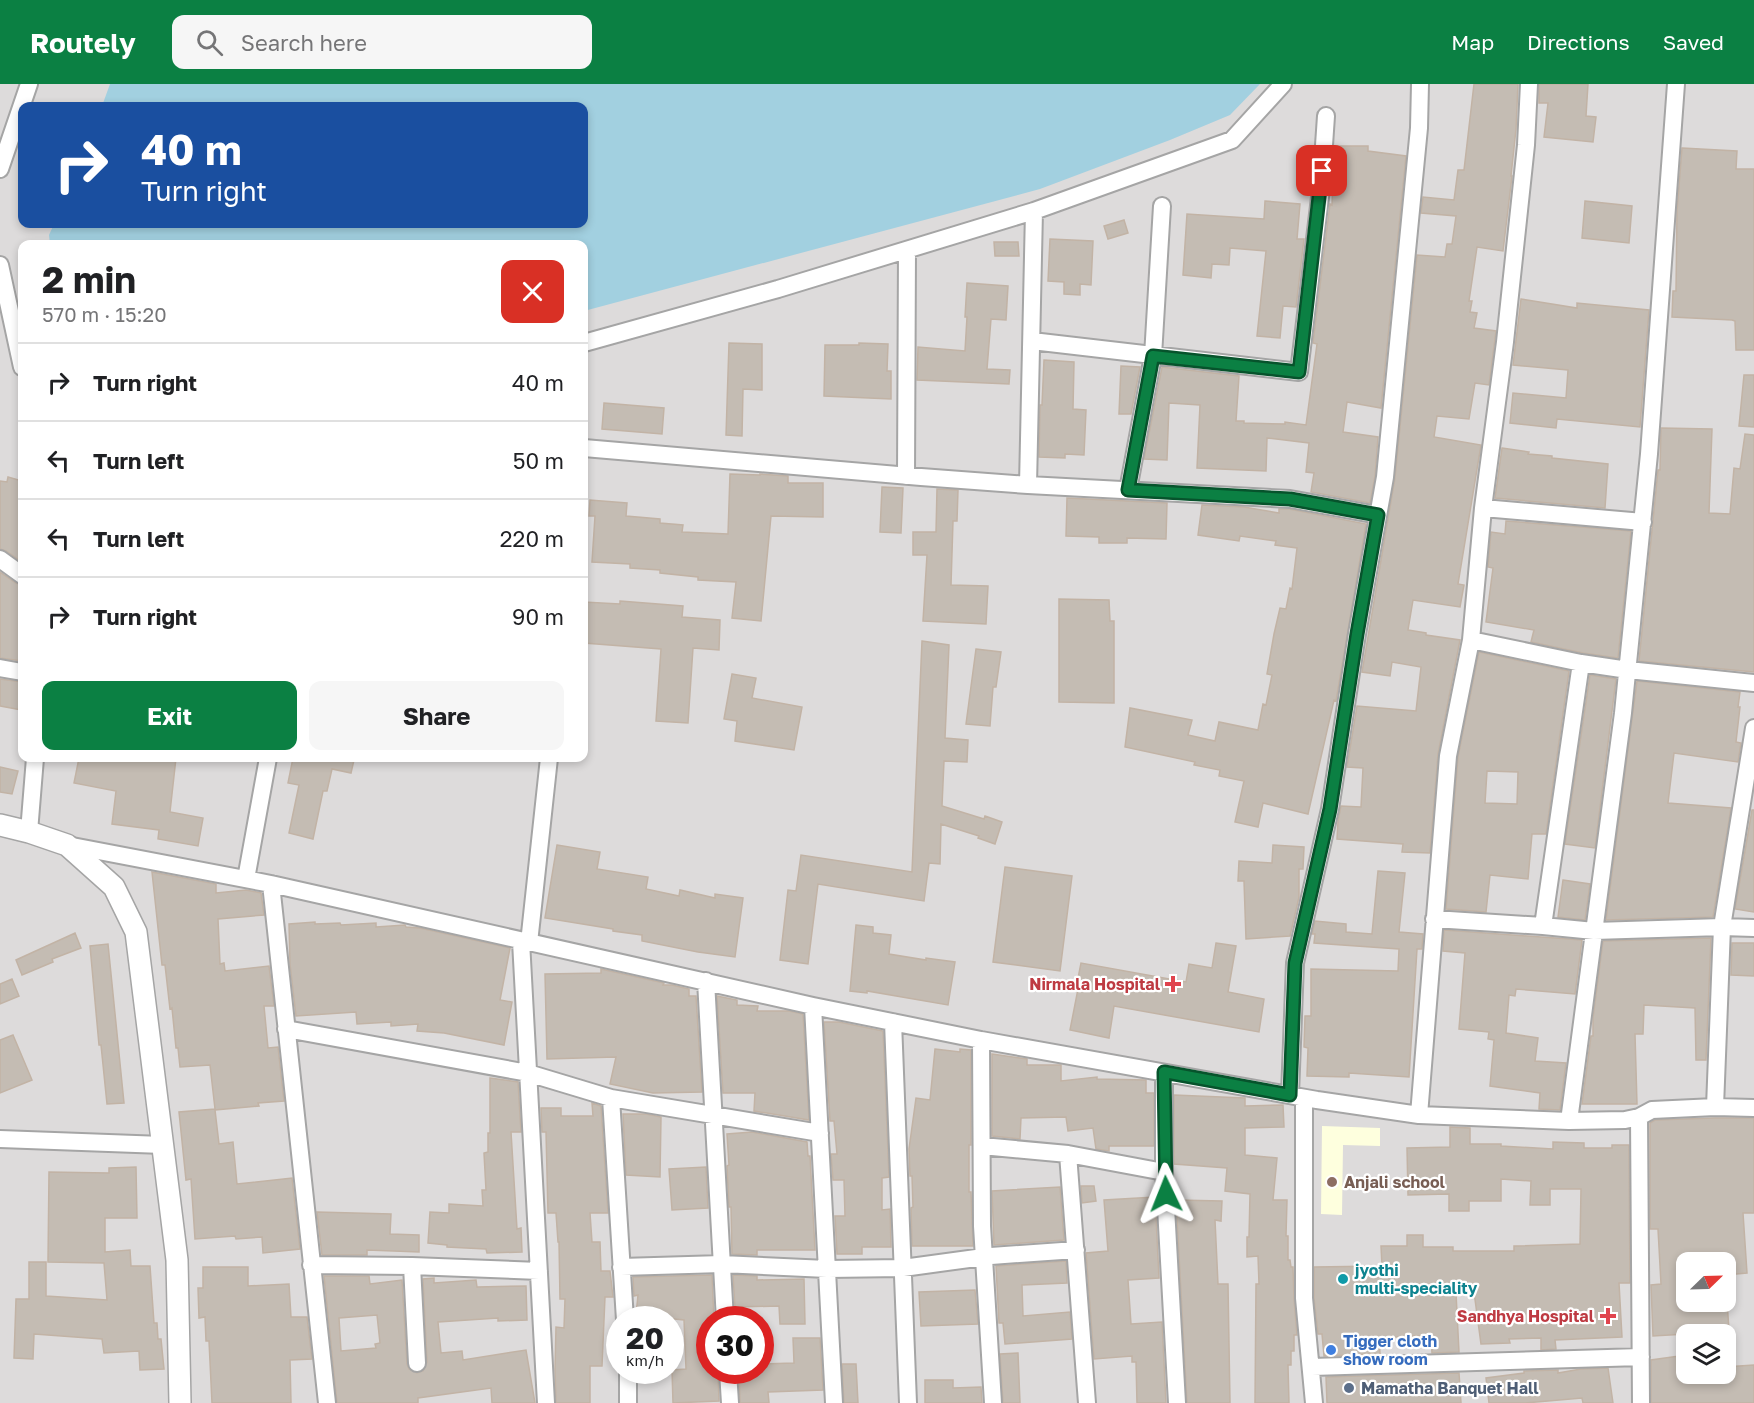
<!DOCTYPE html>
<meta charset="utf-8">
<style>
:root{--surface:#fff;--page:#f6f6f6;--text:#202124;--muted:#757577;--line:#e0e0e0;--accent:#0b8043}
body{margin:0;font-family:"Golos Text",sans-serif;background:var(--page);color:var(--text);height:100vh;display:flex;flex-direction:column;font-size:22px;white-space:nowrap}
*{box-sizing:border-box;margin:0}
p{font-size:20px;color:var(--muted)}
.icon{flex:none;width:33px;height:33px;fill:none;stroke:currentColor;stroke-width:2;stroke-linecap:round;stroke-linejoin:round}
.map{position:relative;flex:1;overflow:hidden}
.drawer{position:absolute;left:18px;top:156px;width:570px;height:522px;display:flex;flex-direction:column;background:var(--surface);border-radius:12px;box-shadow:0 3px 9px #0003}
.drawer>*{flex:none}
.hud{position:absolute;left:18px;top:18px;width:570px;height:126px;border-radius:12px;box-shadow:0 3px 9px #0003;background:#1a4fa0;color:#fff;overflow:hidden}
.needle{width:39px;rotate:67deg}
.tools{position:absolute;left:1676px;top:1168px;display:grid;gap:12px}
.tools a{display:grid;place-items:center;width:60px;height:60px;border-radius:12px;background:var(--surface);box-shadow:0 3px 9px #0003;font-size:30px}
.speed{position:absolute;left:606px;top:1222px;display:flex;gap:12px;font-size:30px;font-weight:700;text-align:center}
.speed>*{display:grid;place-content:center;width:78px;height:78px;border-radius:50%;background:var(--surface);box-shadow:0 3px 9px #0003;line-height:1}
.speed small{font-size:15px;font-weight:400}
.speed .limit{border:9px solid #d22;background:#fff;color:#111}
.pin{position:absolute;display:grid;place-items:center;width:51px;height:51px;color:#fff;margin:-26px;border-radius:12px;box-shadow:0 3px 9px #0006}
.me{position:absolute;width:66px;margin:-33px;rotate:358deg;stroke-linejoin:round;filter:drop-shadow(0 0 4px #0008)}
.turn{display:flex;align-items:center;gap:21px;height:126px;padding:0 24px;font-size:27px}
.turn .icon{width:78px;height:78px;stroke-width:2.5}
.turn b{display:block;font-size:42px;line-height:51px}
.round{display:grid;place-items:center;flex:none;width:63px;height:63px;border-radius:12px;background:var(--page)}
.head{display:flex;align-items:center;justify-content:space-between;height:102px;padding:0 24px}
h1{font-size:36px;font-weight:700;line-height:45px}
.button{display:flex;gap:12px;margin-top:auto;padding:12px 24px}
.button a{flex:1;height:69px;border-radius:12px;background:var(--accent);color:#fff;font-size:24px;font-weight:700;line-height:69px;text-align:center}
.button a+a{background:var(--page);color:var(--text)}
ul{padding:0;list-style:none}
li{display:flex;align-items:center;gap:18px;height:78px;padding:0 24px;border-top:2px solid var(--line)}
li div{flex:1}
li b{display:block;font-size:22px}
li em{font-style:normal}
header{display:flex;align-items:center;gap:36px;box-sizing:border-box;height:84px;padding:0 30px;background:var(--accent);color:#fff}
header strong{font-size:28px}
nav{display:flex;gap:33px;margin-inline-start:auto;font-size:21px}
.search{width:420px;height:54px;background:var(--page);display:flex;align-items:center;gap:15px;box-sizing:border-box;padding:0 21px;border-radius:12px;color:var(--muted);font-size:22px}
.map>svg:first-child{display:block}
.residential{fill:#dddbdb;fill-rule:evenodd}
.education{fill:#feffde}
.water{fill:#a2d0e0}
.building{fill:#c4bcb3;stroke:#c2b3a5;stroke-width:1.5;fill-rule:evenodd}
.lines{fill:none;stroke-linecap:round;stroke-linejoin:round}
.minor-casing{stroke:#a5a5a5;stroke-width:20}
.tertiary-casing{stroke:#a5a5a5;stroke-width:24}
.minor{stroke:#fff;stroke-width:16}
.tertiary{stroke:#fff;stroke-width:21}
.route-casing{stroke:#07532c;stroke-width:15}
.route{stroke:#0b8043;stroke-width:10}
.health-dot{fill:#e0444e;stroke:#fff;stroke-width:2}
.education-dot{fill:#8d6e63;stroke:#fff;stroke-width:2}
.culture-dot{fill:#0f9aa8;stroke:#fff;stroke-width:2}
.shop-dot{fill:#3f7fe0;stroke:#fff;stroke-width:2}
.service-dot{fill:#5c6f8a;stroke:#fff;stroke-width:2}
.labels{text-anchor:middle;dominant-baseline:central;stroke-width:4.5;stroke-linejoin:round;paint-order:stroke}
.health-label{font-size:16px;font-weight:bold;fill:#be3a42;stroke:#fff;text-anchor:end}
.education-label{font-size:16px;font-weight:bold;fill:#785e54;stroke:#fff;text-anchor:start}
.culture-label{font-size:16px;font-weight:bold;fill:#0d838f;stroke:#fff;text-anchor:start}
.shop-label{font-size:16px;font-weight:bold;fill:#366cbe;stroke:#fff;text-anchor:start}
.service-label{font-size:16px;font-weight:bold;fill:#4e5e75;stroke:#fff;text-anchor:start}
</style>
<header>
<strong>Routely</strong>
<div class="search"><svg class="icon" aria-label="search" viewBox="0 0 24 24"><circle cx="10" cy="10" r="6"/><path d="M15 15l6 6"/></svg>Search here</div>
<nav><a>Map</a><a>Directions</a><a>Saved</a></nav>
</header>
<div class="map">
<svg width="1754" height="1319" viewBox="0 0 1754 1319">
<rect width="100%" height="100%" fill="#f0ece4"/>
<path class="residential" d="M0,0H1754V1319H0ZM22,22H584V140H22ZM22,160H584V674H22ZM1686,1179H1725V1218H1686ZM620,1236H670V1287H620ZM710,1236H760V1287H710ZM1686,1251H1725V1290H1686Z"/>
<path class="education" d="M1322,1042L1380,1044V1062L1343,1061L1342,1131L1321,1130Z"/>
<path class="water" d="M110,0H1260L1230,31L1170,56L1040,105L584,227V160H50L49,151L54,140H584V22H102Z"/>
<path class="building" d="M1474,0H1518L1516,45L1511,92H1512L1503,167L1477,163L1469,217H1472L1470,228L1477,229L1474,244L1496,247L1489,301L1475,299L1469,335L1437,332L1434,353L1481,361L1458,500L1464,501L1460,523L1413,516L1408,546L1426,549V551L1460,556L1438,670L1430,769L1402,768L1403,760L1337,755L1338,737L1341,722L1361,723L1363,684L1347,683L1357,622L1416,627L1421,583L1392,578L1390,592L1362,588L1395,394L1417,171L1445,173L1447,160H1452L1456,132L1421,129L1423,113L1454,116L1458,86H1464Z
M1539,0H1588L1586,32L1596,33L1593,58L1544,53L1548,19H1539Z
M1334,62H1368V67L1406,72L1381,324L1347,318L1343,348L1378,353L1375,392L1370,419L1311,408L1314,389L1306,388L1309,359L1267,354L1266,387L1197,384L1200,321L1169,319L1167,376L1144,375L1162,283L1239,292L1236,337H1244V339L1285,340V338L1306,341L1317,260L1313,259L1330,120L1332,121Z
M1682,64L1737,67L1736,85H1754V266H1736L1735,237L1732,236L1672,233L1673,207H1676L1677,127Z
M1265,117L1300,120L1297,155H1304L1296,223L1283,222L1280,254L1257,252L1266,167L1230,164L1229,181L1212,180L1211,194L1183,191L1187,130L1264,135Z
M1585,117L1632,122L1629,159L1582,154Z
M1124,136L1128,149L1108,155L1104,142Z
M1050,155L1093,157L1091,201L1080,200V211L1064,210V198L1048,197Z
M994,158H1018L1019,172H995Z
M967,199L1008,202L1006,236L991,235L987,285L1010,286L1009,300L917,296L918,263L965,267L967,233H965Z
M1521,215L1577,224V219L1649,226L1640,343L1557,335L1556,344L1510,339L1513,309L1566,314L1568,286L1513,281Z
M729,259L762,260V306L743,305L742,352L726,351Z
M859,259L888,260L887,287H891V315L824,312L825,261H859Z
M1044,276L1074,278L1073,325L1086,326L1084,371L1065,370V374L1039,373L1040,321H1042Z
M1121,282L1140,283L1131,330H1119Z
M1744,291H1754V343L1739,342Z
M604,319L664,324L662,350L602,345Z
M1661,344L1712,345L1709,429L1730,430L1734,384L1740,385L1745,350L1754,351V588L1639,577L1658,386H1660Z
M1502,364L1529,368L1528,370L1552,372V374L1608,380L1605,424L1495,414Z
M730,390L760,391V390L788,392V399H823V433L771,432L761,537L732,534L736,498L698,496V493L660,489V486L630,484V480L592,478L595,432H589L590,416L627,419L626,432L660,435V439L683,441L682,448L728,450Z
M8,393L22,397V478L6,467L0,465V397L7,398Z
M882,403L903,404L901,449L880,448Z
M937,405L958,406L957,437H953L951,501L988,502L986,540L923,537L927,471H913V448H936Z
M1067,414L1167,419L1166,455L1127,454V459H1099V453L1066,452Z
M1202,421L1244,423L1279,429V425H1289L1366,440L1336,617L1334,616L1308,730L1263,719L1258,743L1235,738L1244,697L1219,692L1220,686L1194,681L1195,678L1125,663L1130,624L1192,636L1188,651L1215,657L1219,638L1258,646L1263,620L1266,621L1272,591L1267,590L1274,550L1280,524L1286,525L1290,504L1292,505L1297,464L1275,461L1276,457L1240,452L1239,457L1198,451Z
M1506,437L1631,447L1618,574L1583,569L1531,558L1534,546L1486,538L1493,484L1488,483L1491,448L1505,450Z
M0,488L16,499L22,501V577L0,574Z
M1059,515L1109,516L1110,537H1114V619L1059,618Z
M620,517L683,522L682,533L720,536L719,566L693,564L688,639L656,637L661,565L584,559V518L620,520Z
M922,557L949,561L945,654L968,656L967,678L944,677L942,722L984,735L985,732L1002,738L995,760L978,754L979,752L941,740L940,780L929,779L924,817L818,800L808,880L780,876L788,806L796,807L801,771L912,788Z
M976,565L1001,568L996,603H993L990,642L966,640Z
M1479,568L1569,587L1546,750H1532L1528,795L1490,791L1486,828L1446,825L1458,673ZM1487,687L1518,688L1517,720L1485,719Z
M732,590L756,594L752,614L802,623L794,666L735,657L737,637L724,635Z
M1590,591L1616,595L1595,764L1565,760Z
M0,595L22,598V626L0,622Z
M1637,597L1740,608L1738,623H1740L1736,658L1741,659L1738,678L1674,669L1668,719L1731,724L1713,833L1606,836Z
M79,674H176L170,728L203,734L198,762L158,755L159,746L112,740L116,707L74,699Z
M293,674H344L354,676L351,689L332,685L327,707H323L313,755L289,749L299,701L288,699Z
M0,683L18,687L12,710L0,708Z
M1752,726H1754V828L1735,825Z
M557,761L600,768L597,785L648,793L646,805L679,812L680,806L715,814V810L743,814L735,873L698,868L642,857V851L613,847V845L545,834Z
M1273,761L1304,763L1303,785H1299V813L1290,852L1246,855L1244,797H1238L1239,777L1272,779Z
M1005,783L1072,792L1060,887L993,878Z
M1378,787L1405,789L1399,848L1423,850L1422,865H1417L1409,993L1349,989V993L1307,992L1308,964L1304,963L1305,932H1311V885L1398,887L1399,865L1314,859L1315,850H1312L1315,837L1346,840V848L1372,850Z
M152,788L216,800V809L246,806L261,809L264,831L218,835L220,880L224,879L225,887L269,882L274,922H264L268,964L278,963L284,1017L258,1019L259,1022L215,1026L219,1060L233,1058L237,1100L292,1094L300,1165L263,1169L262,1153L236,1155L235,1152L195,1155L191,1095L186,1096L179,1028L215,1025L210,981L180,983L178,964H176L172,924L170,925L165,881H162Z
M1563,796L1590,800L1585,836L1558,833Z
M315,838V840L340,839L341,841L376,839V843L405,841L406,843L420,844L510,864L500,916L512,918L504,961L444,949L417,947L418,940L391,942V938L357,940L356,928L296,932L290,880L289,840Z
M856,841L873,843V849L891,851L889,870L926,876V874L955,878L948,921L867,907V909L850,907Z
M1444,846L1582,856L1575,910L1516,905L1515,912L1509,911L1506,949L1538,954L1535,977L1566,979L1560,1026L1539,1025L1540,1009L1490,1002L1494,956L1488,955L1489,948L1459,945L1465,869L1443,867Z
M75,849L81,864L52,875L53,878L22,891L16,876Z
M1711,854L1706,976H1696L1695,924L1644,921L1643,950H1635L1637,1020H1582L1591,952H1593V934L1603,857Z
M1216,859L1236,862L1228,908L1264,915L1259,948L1114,922L1109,954L1070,946L1079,900L1077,899L1081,879L1186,898L1189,880L1212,884Z
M1732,859H1754V892L1731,891Z
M108,860L124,1019L107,1020L101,961H99L90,862Z
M601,885L664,899L663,901H672L689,905V912H696L702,1008L653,1009L610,1000L616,973L547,975L545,890L601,889Z
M12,895L19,912L0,920V900Z
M717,912L737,916V921L758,922L757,927H789L803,930L809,1036L754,1027L755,1009H723Z
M824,938H839L883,947L889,1093L882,1094V1126L890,1125L891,1163H862V1170H837L835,1132H845L844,1096H833L831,1070H837L834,1037H830Z
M13,951L32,996L0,1009V956Z
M935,965L960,968V965L971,966V1061H969V1108H971L973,1162H912L911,1124L913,1123L912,1092H910L909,1065L916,1014L930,1016Z
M992,970L1027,975V981H1061V997L1097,993V995L1146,996V1009H1154V1062H1109V1067L1096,1065L1093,1044L1068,1047L1066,1033L1021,1034L1020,1055L992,1052Z
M490,994L518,998L521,1048H511L517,1145L521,1144L522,1168L487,1169L486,1165L447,1163V1161L428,1159L430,1128L449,1129V1120L483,1122L482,1106H486L484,1069L488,1068V1049H490Z
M1174,1011L1245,1014V1022L1283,1021L1284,1043L1245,1044V1071L1277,1074L1273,1116H1287L1286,1152H1288V1176H1290L1291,1183H1293L1294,1215L1297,1251H1294V1267H1291V1281H1288L1289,1319H1255L1256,1200H1259L1258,1172L1247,1173V1153H1249L1250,1110L1225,1107L1227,1084L1174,1080Z
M592,1019L601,1022L608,1129H590L592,1158H600L601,1187H610L613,1213H605L602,1282H590V1319H556L555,1286L556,1243L564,1244L565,1215H560L559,1158H558L556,1129H548L546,1048H542L541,1024H561V1032H593Z
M623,1030H646L661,1033L660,1093L626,1091Z
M1715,1034H1754V1129H1743L1747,1189L1725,1191V1179H1686V1218H1727L1729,1245L1686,1248V1250L1653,1252L1651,1201L1661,1200L1658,1145H1650V1039L1655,1036Z
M1450,1043L1470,1044V1060H1501V1062L1553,1065V1058L1584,1059V1064H1612V1061H1629L1630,1199H1619L1622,1253L1555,1256L1556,1265L1541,1266V1254L1509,1255L1510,1259L1481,1260L1474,1208L1456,1209L1459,1268L1432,1269L1431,1252H1412L1379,1254L1380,1270L1324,1272L1322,1250H1318L1314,1214V1183L1382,1182L1381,1162H1407V1151H1423V1163H1453V1167H1514V1162L1580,1160L1581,1105H1550V1121H1530L1531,1097L1501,1095V1117H1469V1127H1449V1110L1408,1111L1407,1064L1450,1063Z
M752,1048L807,1058L808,1072H810L815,1166H757V1171L732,1170L731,1123H729L727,1082L729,1081L727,1050Z
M136,1083L137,1134H105V1168L130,1166L131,1182H150L154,1239H157L158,1255H161L164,1285L140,1286L139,1267L104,1269L102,1255L34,1250L33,1275L14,1274L16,1215H29V1178H46V1212L107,1216L104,1179L48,1178L49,1088L109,1089V1084Z
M706,1083L708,1124L672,1126L669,1085Z
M1081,1102H1094L1096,1117L1082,1119Z
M1060,1103L1064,1156L994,1161L992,1107Z
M1155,1113L1159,1194L1128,1196L1131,1240L1162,1238L1166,1319H1137L1136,1278H1132V1272L1094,1275L1086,1169L1108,1167L1104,1116Z
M1176,1116L1222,1117L1221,1137L1215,1136L1218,1200H1228L1230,1319H1187Z
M317,1128L391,1130L390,1150L419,1151V1168L367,1166V1171H322Z
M1066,1177L1067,1199L1022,1201L1023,1232L1070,1228L1072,1255L1005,1260L1003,1239H999L996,1182Z
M203,1183H248V1202L289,1200L291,1233H307L312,1275L290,1276L291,1319H212L209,1257H206L205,1233L199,1234L198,1204H203Z
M712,1191L714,1236H710V1287H718L719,1317L673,1319L672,1286L686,1285L684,1236L636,1231L638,1211L634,1212L633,1193Z
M733,1191L757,1192V1196L804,1195L805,1240H780L779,1222L735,1223Z
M324,1192H369L370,1200L402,1196L407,1280L409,1285L417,1289L423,1287L427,1278L423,1195L434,1194V1199L476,1196L477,1203L526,1202L527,1236L498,1237V1234L438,1238L441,1269L462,1267L463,1276L526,1266L535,1319H492L491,1304L418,1314V1319H337ZM377,1231L380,1259L375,1260L376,1264L341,1267L339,1234Z
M975,1206L978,1240L921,1242L919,1208Z
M793,1254H820L823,1306L768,1308L769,1319H740L739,1287H760V1280L794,1279Z
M1018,1269L1020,1319H1003L1000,1270Z
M1686,1271V1290H1725V1283L1754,1281V1319H1651V1276Z
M842,1280H856L858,1319H844Z
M1608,1284L1613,1319H1583L1582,1314L1525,1319H1489L1486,1294L1524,1289V1287L1558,1286V1289L1581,1285Z
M1459,1289L1461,1319H1327L1326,1293Z
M925,1296H953V1304L981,1303L982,1319H925Z"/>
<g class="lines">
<defs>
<path id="minor" d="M0,85L29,0
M1034,127L1232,56L1283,0
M0,181L22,283
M1032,257L1299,288L1321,105L1326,32
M584,259L778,205L1034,127L1028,401L921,393L584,364
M906,392L907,166
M1028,401L1290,415L1378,431
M1128,406L1153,272L1162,122
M1483,424L1643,438
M0,475L22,491
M1471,556L1581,579L1628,586L1754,599
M0,584L22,588
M29,748L35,674
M67,761L271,800L813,922L981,956L1317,1016L1419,1031L1569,1037L1625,1036L1639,1033L1652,1026L1715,1023L1754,1024
M246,795L268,674
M271,800L327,1319
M1434,835L1543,842L1594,847L1722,843L1754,844
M1543,842L1581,579
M521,857L546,1319
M529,859L549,674
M706,897L725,1236
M813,922L834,1319
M893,938L908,1319
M286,945L528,989L611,1014
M981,956L982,1142L993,1319
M1290,1011L1295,879L1330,725L1357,550L1385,393L1419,44L1420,0
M1304,1014V1214L1314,1319
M1715,1023L1722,843L1754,644
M1419,1031L1448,672L1471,556L1483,424L1505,258L1526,61L1529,0
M1639,1033L1641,1319
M1569,1037L1623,629L1649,370L1676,0
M0,1055L163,1061
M982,1062L1068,1070L1087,1319
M1068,1070L1164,1088V989
M1164,1088L1177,1319
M311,1181L412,1182L539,1187
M412,1182L417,1279
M621,1183L722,1180L827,1185L903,1184L991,1172L1076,1166
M625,1236L611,1014L820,1049
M1312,1283L1641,1273
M728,1287L730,1319
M628,1319V1287"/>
<path id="tertiary" d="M0,741L29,748L67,761L114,803L136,848L177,1176L180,1319"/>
</defs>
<use href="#minor" class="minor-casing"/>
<use href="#tertiary" class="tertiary-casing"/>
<use href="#minor" class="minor"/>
<use href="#tertiary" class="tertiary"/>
</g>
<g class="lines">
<defs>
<path id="route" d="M1166,1110L1164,988L1290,1011L1295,879L1330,725L1357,550L1378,431L1290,415L1128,406L1153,272L1299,288L1322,87"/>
</defs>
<use href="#route" class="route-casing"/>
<use href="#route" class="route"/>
</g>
<g class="health-dot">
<path d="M1170 891h6v6h6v6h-6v6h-6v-6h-6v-6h6z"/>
<path d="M1605 1223h6v6h6v6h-6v6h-6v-6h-6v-6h6z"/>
</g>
<circle class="education-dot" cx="1332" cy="1098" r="6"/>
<circle class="culture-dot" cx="1343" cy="1195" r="6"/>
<circle class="shop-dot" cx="1331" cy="1266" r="6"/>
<circle class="service-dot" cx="1349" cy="1304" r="6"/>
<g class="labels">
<g class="health-label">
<text x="1160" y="900">Nirmala Hospital</text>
<text x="1594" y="1232">Sandhya Hospital</text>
</g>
<g class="education-label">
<text x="1344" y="1098">Anjali school</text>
</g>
<g class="culture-label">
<text x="1355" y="1186">jyothi<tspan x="1355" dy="18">multi-speciality</tspan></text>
</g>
<g class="shop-label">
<text x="1343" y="1257">Tigger cloth<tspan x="1343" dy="18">show room</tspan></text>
</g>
<g class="service-label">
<text x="1361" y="1304">Mamatha Banquet Hall</text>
</g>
</g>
</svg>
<div class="tools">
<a><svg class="needle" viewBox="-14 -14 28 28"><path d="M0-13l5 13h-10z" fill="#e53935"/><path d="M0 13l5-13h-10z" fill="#757577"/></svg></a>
<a><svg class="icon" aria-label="layers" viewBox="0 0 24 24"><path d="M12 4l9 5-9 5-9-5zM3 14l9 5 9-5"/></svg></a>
</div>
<div class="speed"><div>20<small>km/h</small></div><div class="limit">30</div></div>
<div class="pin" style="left:1322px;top:87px;background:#d93025"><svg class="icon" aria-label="arrive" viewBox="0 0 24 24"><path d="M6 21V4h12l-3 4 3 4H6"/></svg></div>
<svg class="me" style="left:1166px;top:1110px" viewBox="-20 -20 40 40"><path d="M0-17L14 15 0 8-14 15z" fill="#0b8043" stroke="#fff" stroke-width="4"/></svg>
<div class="hud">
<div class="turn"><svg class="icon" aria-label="right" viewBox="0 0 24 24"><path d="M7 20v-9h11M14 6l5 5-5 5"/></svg><div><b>40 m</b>Turn right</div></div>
</div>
<section class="drawer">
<div class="head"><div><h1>2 min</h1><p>570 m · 15:20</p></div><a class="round" style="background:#d93025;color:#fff"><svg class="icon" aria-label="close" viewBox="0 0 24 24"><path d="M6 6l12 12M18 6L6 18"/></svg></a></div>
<ul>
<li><svg class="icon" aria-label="right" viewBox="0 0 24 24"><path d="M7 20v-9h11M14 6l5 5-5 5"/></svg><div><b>Turn right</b></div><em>40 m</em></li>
<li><svg class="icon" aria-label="left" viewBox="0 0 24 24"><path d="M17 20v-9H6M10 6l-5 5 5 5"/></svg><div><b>Turn left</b></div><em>50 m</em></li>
<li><svg class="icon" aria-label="left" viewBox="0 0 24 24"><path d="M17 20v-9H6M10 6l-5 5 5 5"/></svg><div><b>Turn left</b></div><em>220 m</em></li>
<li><svg class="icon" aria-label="right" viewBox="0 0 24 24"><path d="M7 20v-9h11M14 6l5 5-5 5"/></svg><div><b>Turn right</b></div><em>90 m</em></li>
</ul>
<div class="button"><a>Exit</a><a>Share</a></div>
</section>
</div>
